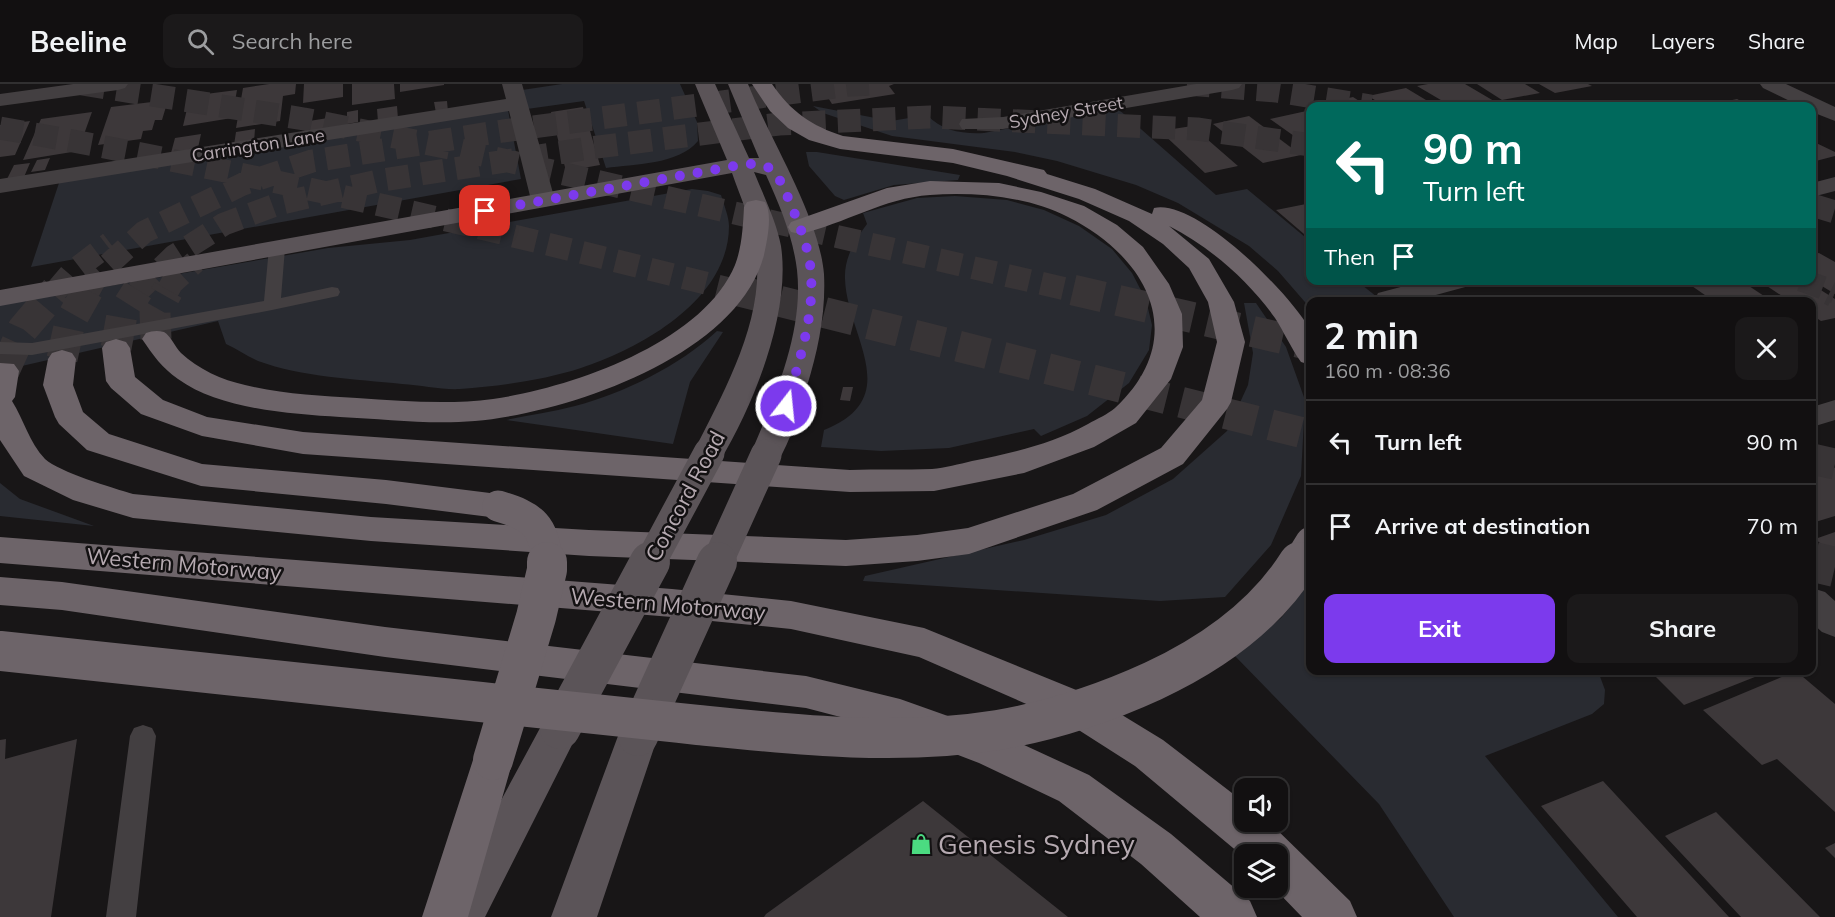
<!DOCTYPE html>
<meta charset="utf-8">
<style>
:root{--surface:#121011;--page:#1b191a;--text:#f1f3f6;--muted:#9c9d9f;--line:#313031;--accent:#7c3aed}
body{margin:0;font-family:Mulish,sans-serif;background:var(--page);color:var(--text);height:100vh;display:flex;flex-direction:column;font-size:22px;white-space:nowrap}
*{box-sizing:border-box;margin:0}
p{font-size:20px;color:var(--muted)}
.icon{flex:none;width:33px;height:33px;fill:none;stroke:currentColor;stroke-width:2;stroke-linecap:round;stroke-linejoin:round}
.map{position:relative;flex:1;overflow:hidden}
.details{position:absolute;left:1306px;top:213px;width:510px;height:378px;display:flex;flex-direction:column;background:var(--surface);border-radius:12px;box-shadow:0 2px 4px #0004,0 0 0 2px var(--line)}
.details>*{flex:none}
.top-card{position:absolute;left:1306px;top:18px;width:510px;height:183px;border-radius:12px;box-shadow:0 2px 4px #0004,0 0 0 2px var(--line);background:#00695c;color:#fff;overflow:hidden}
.fabs{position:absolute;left:1234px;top:694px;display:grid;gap:12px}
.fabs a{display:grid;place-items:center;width:54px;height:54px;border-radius:12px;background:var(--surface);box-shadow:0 2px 4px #0004,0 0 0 2px var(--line);font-size:30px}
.pin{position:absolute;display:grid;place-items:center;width:51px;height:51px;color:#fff;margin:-26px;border-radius:12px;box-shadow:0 3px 9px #0006}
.me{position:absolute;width:66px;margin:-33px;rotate:16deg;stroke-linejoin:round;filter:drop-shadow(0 0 4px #0008)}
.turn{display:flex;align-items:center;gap:21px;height:126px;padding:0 18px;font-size:27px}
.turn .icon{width:78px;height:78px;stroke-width:2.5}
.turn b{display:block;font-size:42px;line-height:51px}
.then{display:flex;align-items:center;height:57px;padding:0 18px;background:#0003;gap:12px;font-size:22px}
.round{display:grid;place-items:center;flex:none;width:63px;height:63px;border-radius:12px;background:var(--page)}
.headline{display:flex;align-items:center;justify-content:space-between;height:102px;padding:0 18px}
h1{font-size:36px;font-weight:700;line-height:45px}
.cta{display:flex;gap:12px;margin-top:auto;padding:12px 18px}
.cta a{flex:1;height:69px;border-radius:12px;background:var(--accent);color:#fff;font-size:24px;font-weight:700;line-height:69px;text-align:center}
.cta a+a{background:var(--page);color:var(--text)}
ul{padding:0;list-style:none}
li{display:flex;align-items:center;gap:18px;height:84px;padding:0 18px;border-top:2px solid var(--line)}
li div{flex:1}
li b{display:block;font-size:22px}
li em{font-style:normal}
header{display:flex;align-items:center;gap:36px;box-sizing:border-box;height:84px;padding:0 30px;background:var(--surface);border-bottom:2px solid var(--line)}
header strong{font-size:28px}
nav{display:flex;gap:33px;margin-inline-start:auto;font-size:21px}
.search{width:420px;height:54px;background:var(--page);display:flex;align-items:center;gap:15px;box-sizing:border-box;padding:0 21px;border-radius:12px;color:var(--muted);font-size:22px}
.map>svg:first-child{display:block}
.green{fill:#292b31}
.building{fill:#3d383a}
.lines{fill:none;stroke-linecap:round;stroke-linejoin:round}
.highway-tunnel-far2{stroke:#383436;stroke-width:23;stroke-dasharray:23 12;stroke-linecap:butt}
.highway-tunnel-far1{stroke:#383436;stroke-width:31;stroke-dasharray:31 15;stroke-linecap:butt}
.highway-tunnel{stroke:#383436;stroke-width:40;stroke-dasharray:40 20;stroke-linecap:butt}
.lane{fill:#433f41;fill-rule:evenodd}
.street{fill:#433f41;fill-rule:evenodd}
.primary{fill:#5b5458;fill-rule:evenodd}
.highway{fill:#6d6469;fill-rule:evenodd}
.primary-bridge-far1{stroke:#5b5458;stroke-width:31}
.primary-bridge{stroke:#5b5458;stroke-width:40}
.highway-bridge-far1{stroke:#6d6469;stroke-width:31}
.highway-bridge{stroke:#6d6469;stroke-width:40}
.route{stroke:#7c3aed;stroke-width:10;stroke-dasharray:0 18}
.labels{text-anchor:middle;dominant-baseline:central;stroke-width:5;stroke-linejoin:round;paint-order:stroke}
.far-street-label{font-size:18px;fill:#b6aab1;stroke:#131112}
.street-label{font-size:22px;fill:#b6aab1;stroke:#131112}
.near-poi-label{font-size:27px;fill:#b6aab1;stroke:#131112;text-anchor:start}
</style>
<header>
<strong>Beeline</strong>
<div class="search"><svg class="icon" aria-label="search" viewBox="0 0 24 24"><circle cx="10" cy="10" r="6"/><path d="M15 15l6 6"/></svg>Search here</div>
<nav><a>Map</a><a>Layers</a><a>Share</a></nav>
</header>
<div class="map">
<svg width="1835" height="833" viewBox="0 0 1835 833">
<rect width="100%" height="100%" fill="#181617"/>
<path class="green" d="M562,0H680L697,38L698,57C678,81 634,80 606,84L584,17L527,25L522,6Z
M813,22L891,37L927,31C942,47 962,50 984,49L1117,24L1216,111L1247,105L1311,158V196L1357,197L1382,217L1311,218V225L1278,187L1249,162L1178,119L1136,101L1057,77L1015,68L892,52L823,29Z
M508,26L521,95L31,183L60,96Z
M806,68H817L960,91L958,96L894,101L844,116L835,112L809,82Z
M692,105L708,107L721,111C724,121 729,133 729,142C729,215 642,264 581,284C544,296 500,302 460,305C442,306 421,301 402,300C355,295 302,293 258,277C247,272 237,265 226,260L218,237L0,287V221L328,164L410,156Z
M955,112L1007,116L1044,126L1079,142L1112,165L1132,189L1146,216L1152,241L1149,266L1129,299L1087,332L1041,352L1034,345L949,364L881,367L821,363L824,346C906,313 847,253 845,195C844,174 855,156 867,140L863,129L917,114Z
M1244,219H1256L1286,263L1305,316L1301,392L1271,461L1225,513L1160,517L863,497L865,492L1024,456L1106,431L1173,395L1227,347L1248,301L1253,269Z
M717,247L723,248L690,298L673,360L506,336C529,331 552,328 575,322C624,309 679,282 717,247Z
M0,399L20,415L94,442L0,432Z
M1311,497V586L1598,587L1605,606L1604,620L1592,630L1485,672L1618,833H1454L1379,720L1235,572L1281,534Z"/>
<path class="building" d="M269,0H296L295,10L283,12L280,37L236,44L243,4Z
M304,0H343V13L303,19Z
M352,0H394L395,15L352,21Z
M400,0H444V1L400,8Z
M813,0H894L889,2L895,10L832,20L827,12L821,13Z
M1428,0H1465L1499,20L1487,22H1451L1417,2Z
M1477,0H1525L1540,9L1502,16Z
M1539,0H1588L1592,2L1555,9Z
M1406,4L1436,22H1385L1368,12Z
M237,6L232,34L183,42L190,12Z
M1353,13L1367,22L1318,21Z
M1737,15L1751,22H1709V21Z
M168,16L162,36H155L152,46L143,47L141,55L98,61L111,23Z
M447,17L448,28L436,29L434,18Z
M397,22L398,35L378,38L377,25Z
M583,23L600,81L566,87L551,28Z
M358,26V38L347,40V28Z
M1311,26V64L1270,35Z
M92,28L78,67L23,76L41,35Z
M1249,32L1301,71L1263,79L1213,40Z
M328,34V45L308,48L309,37Z
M30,37L15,71L0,73V41Z
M1192,42L1238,82L1205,89L1160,47Z
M255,45L254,58L234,61L236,48Z
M201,50L198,64L171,69L175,54Z
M1812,57L1835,68V72L1812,78Z
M50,74L45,86L31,88L37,76Z
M30,79L24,93L7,95L14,81Z
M1311,119V156L1276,126Z
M1819,169L1835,178V210L1812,196V170Z
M1704,196H1740L1773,218H1715L1689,200Z
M1758,196H1805L1835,215V234L1821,237L1812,231V218H1791Z
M843,303H853L850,317L840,316Z
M1818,371L1835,384V432L1812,439V373Z
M1835,448V471L1815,455Z
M1649,586H1770V587L1684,621Z
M1796,587L1835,620V728L1777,675L1762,681L1703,626Z
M6,655L5,675L77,655L51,833H0V656Z
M1603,697L1729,833H1637L1541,722Z
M923,717L1068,833H764L766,830Z
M1716,728L1820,833H1741L1665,752Z
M1835,759V774L1825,764Z"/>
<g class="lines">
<path class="highway-tunnel-far2" d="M82,0L304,35L460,66L1079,208
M1187,0L1276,7L1371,22
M0,44C249,87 495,146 741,208
M1812,121L1835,128
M1801,196L1835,208
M55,208L72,188L110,159
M88,208L98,190L144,148L243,100L312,77L503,47L849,1L877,0
M137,208L174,172L224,140L278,120L382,96L590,64L779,40L930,33L1197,45L1311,61
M167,208L172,199L195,178"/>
<path class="highway-tunnel-far1" d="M735,206L1311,351
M1073,206L1311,261
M1831,206L1835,208
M156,255L155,229L168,206
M116,264L122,231L138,206
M62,275L70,238L88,206
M4,287L23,245L56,206
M1812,375L1835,380
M1812,477L1820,479"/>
<path class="highway-tunnel" d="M1814,478L1835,483"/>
<path class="lane" d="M277,159L285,164L281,214L332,203L338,204L340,208L338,212L272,226L32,271L0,270V258L32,259L264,217L269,164Z
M143,641L152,644L156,652L136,833H106L130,652L134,644Z"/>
<path class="street" d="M73,0H128L125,4L118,6L0,22V10Z
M502,0H522L555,116L551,121L543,123L535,121L531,116L509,27L0,109V95L506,15Z
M1196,0H1242L1239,4L1232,6L1003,45H962L959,40L962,35L1003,33Z
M1760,0H1786L1835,23V37L1812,28V22H1800L1763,4Z
M1835,93V107L1812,113V99Z
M1427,196H1473L1469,202L1410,218H1376L1375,215L1378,209Z
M1835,316V336L1812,343V323Z
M1812,504L1825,508L1835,517V553L1822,548L1812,539Z"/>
<path class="primary" d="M695,0H715L749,74H759L728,0H748C770,56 819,132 824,190C826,228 818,267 807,302C799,328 791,356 777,379L766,382L755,379L750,371C774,315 804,249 797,186C793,153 780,122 766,91L754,88C763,110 777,139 781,162C791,229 754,320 720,377L709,380L698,377L693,369C724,307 768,232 755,160C751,136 740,112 732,89L0,222V206L727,76Z
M560,628L574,633L580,645L485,833H438L546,633Z
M638,634L652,640L658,652L597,833H551L618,652L624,640Z"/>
<path class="highway" d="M752,0H772C791,28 812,42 843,52L953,65L1044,86L1047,90L1095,105L1152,130L1154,124C1196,114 1290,210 1309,244C1314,253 1311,271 1311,281L1301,278C1291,264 1284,248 1275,234C1248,196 1210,163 1169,142L1209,175L1234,218L1245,258L1231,318L1227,325L1183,380L1097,426L969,470L917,477L846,482L589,472L371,457L133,434L73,416L24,392L0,356V279L14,280L19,287L15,313L12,317C24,336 29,358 45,375C59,388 113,404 133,410L371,433L589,446L846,456L917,451L968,444L1073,410L1161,364L1202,316L1217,258L1208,218L1189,184L1163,160L1129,137L1079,115L1007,92L953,79L840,65L809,56L788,44L770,27Z
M930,97L999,99L1041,108L1084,122L1117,141L1143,163L1169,200L1182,230L1183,263L1171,295L1136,339L1094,363L1024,389L934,407L850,408L303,370L202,352L141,330L111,304L106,297L102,264L106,258L116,255L126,258L130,264L135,293L163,316L207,333L303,348L850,386C877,385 905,386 932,385C945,384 959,380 972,377C1012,369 1052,360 1088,340C1097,335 1108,330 1115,324C1191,253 1148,173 1068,133C1027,112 975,108 930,111C884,114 844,140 800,150L791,148L788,143L791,138L887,104Z
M756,116L765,118C773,130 767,157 764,171C738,272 567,329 475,337C430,341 385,335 340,333C290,330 219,325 178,295C162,284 153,271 142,255L146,249C152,247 157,246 164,248C171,252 175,263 181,269C198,285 222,296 245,301C282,310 320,312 357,314C403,317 448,321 493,315C570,304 703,259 735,181C742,163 743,142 744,123L747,118Z
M62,266L72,269L76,275L73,301L83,328L109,350L202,380L386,396L498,410L510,414L515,422L510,430L498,434L386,420L201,402L87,366L59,340L55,333L43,301L48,275L52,269Z
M0,453L672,505L791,517L924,544L1091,612L1163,656L1245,719V738H1269L1350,817L1357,833H1302L1274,804H1278V771H1245V774L1135,682L1063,636L919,573L791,545L672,533L0,479Z
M0,493L62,498L385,543L806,592L900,615L1007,653L1089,691L1171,750L1250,817L1257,833H1200L1141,780L1059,717L979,679L898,648L806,624L385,573L62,526L0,521Z
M493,658L507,663L513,676L468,833H422L473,676L479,663Z"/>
<path class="primary-bridge-far1" d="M650,479L709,369
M717,479L766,371"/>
<path class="primary-bridge" d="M560,645L650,478
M638,652L717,478"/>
<path class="highway-bridge-far1" d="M498,422C533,432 545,442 547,479
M1298,479L1311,458"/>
<path class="highway-bridge" d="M0,567C160,584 321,601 481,618C554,626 626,633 698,641C797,651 899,662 998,646C1050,637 1105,619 1153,597C1211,570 1265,532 1299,478
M493,676L536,533L547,486V478"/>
</g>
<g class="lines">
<path class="route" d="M485,127L740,81C773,76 777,89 789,116C799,140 810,166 811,191C814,235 798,281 786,322"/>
</g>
<defs>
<symbol id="shop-bare" viewBox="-9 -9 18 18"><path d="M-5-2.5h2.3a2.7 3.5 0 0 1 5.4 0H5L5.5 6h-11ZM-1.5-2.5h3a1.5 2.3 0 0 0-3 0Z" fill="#4bdb81" stroke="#131112" stroke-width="2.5" paint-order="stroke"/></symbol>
</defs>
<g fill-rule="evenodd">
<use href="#shop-bare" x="906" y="745" width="30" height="30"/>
</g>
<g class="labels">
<g class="far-street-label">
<text transform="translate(1066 28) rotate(-10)">Sydney Street</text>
<text transform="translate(258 61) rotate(-9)">Carrington Lane</text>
</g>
<g class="street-label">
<text transform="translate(685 412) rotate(-62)">Concord Road</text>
<text transform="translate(184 480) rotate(5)">Western Motorway</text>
<text transform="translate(668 520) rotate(5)">Western Motorway</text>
</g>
<g class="near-poi-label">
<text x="938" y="760">Genesis Sydney</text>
</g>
</g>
</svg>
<div class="fabs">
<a><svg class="icon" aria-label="sound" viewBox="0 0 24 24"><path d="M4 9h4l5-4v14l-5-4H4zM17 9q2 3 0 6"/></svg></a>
<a><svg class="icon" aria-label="layers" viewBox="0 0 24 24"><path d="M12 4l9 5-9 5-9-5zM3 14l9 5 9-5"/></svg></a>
</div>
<div class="pin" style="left:485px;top:127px;background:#d93025"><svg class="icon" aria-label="arrive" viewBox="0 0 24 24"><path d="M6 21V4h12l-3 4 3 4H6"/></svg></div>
<svg class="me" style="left:786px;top:322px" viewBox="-20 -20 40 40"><circle r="17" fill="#7c3aed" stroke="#fff" stroke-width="3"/><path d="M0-11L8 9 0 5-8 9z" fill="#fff"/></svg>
<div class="top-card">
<div class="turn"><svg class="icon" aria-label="left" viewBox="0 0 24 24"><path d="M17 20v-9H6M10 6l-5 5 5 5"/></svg><div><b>90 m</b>Turn left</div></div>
<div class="then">Then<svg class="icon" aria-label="arrive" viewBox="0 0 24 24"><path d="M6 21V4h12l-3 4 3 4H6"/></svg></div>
</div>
<section class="details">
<div class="headline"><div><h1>2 min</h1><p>160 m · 08:36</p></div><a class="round"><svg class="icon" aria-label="close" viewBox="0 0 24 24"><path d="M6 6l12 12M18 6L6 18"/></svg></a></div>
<ul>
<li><svg class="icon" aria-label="left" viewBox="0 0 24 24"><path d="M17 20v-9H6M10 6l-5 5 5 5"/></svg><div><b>Turn left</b></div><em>90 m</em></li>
<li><svg class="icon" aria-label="arrive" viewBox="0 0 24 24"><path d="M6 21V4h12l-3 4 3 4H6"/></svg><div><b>Arrive at destination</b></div><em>70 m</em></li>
</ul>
<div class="cta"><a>Exit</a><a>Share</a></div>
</section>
</div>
